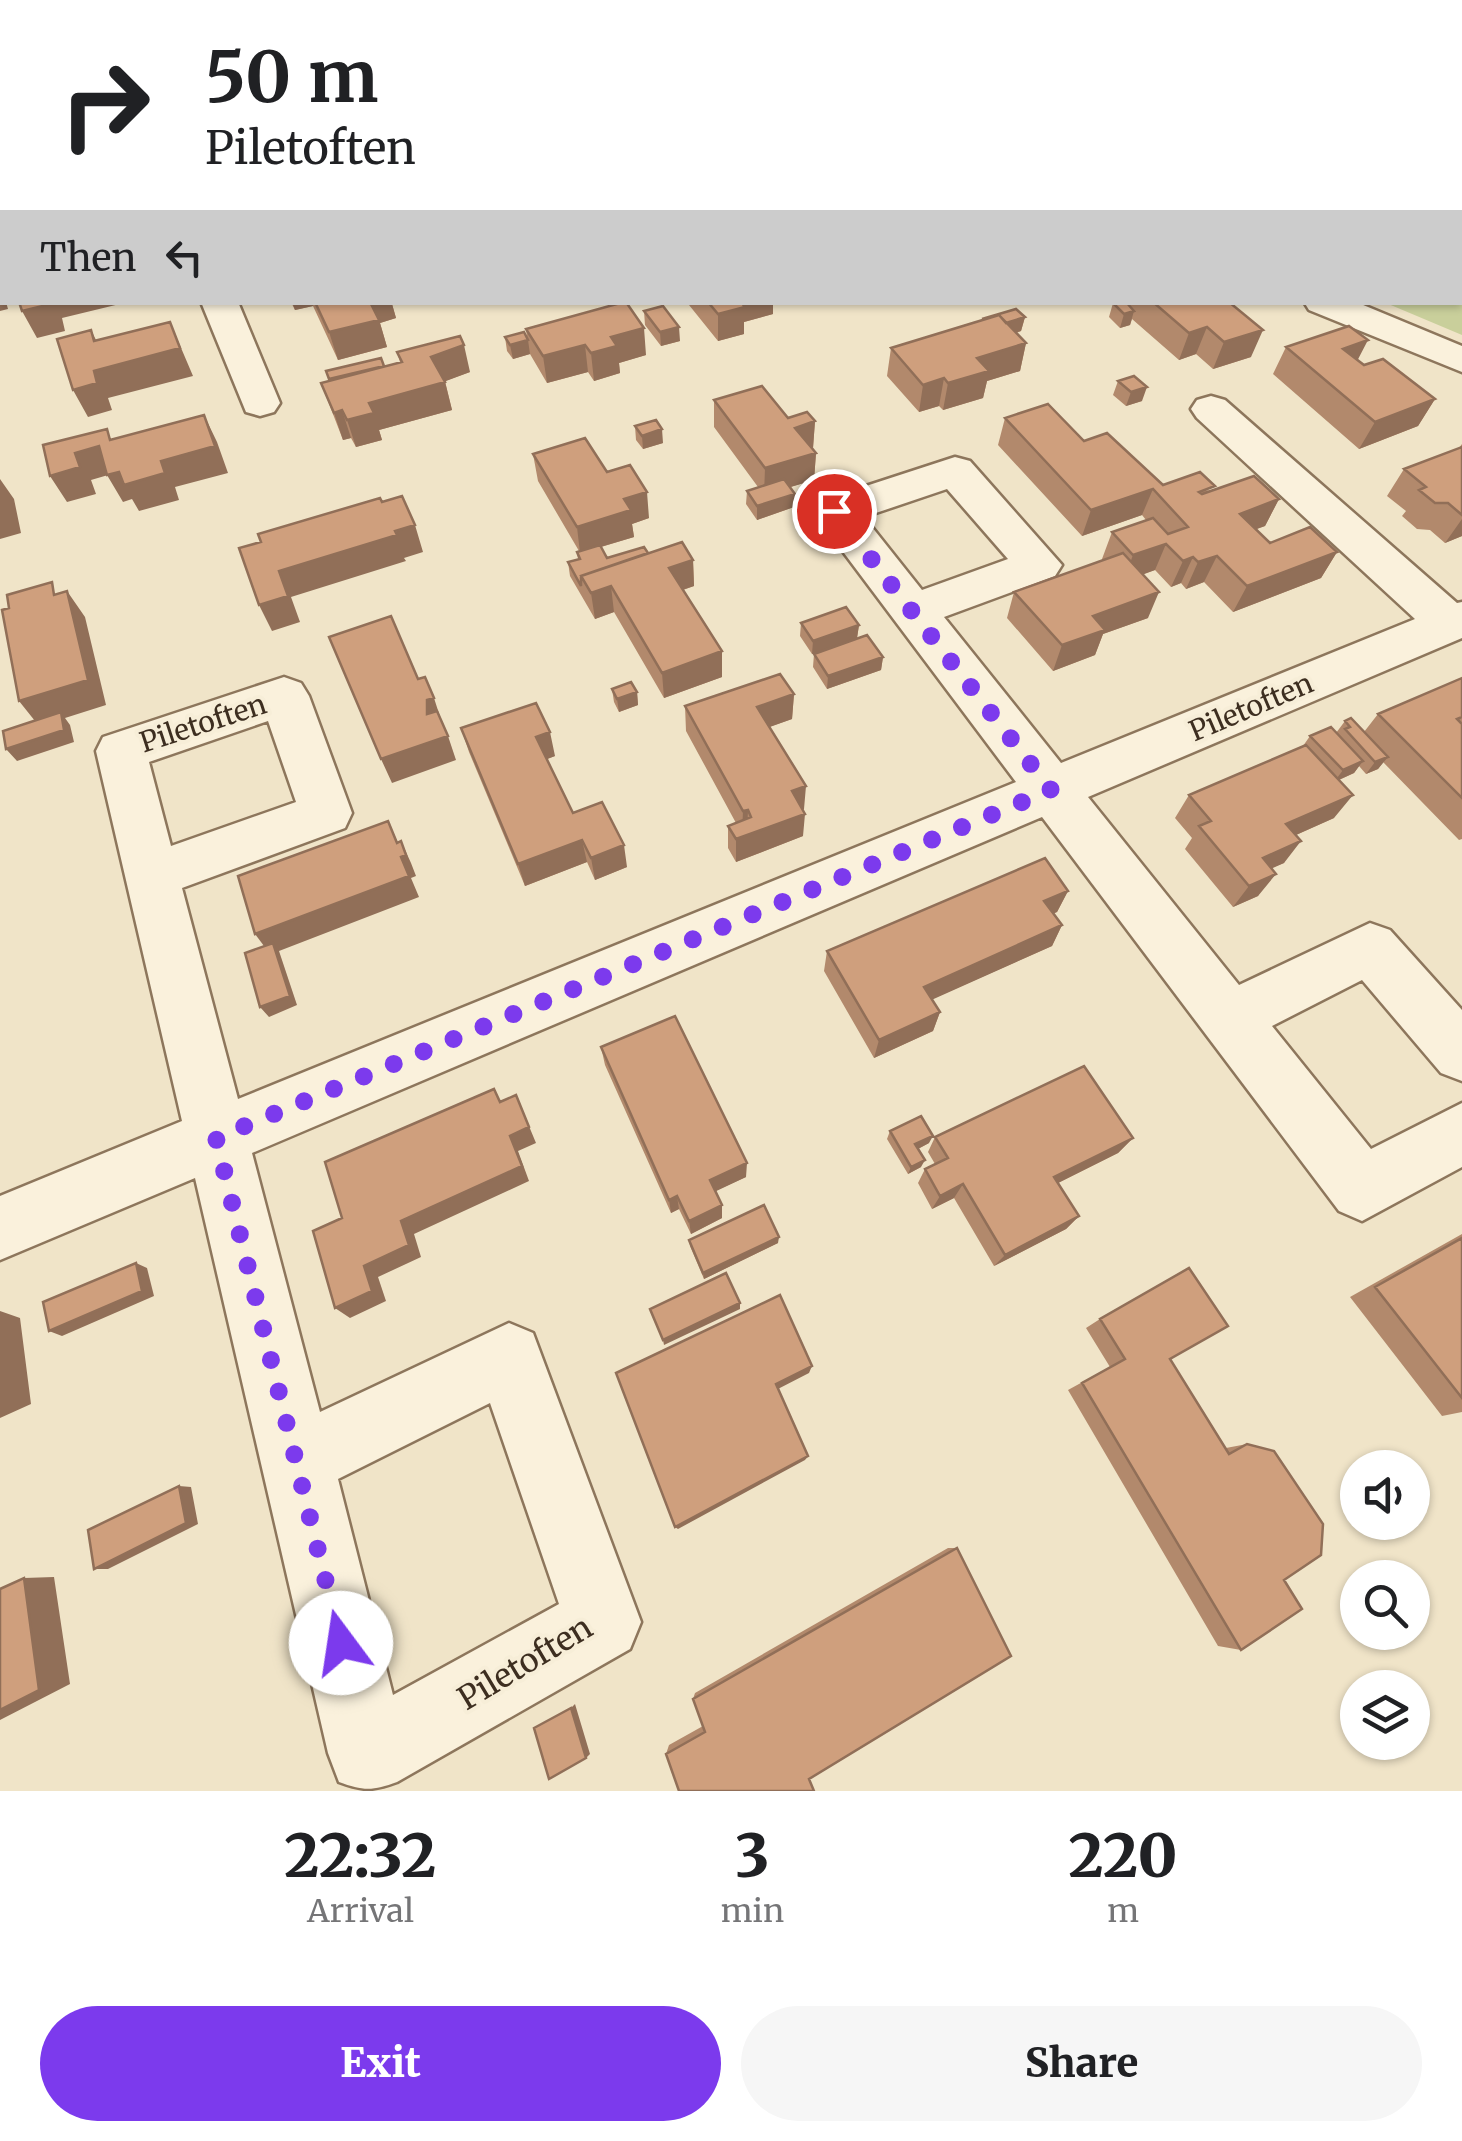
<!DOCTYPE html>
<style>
:root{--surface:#fff;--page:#f6f6f6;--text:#202124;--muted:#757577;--accent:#7c3aed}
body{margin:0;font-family:Merriweather,serif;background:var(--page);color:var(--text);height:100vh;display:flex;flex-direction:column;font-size:38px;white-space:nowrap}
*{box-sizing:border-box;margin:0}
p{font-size:32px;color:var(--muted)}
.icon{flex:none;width:55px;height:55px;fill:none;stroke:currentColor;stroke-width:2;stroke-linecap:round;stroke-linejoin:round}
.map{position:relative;height:1791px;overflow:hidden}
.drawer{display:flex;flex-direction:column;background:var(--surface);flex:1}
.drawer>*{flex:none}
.hud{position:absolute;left:0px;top:0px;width:1462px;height:305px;box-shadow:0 2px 8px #0004;background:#fff;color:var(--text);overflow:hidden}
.tools{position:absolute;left:1340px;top:1450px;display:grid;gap:20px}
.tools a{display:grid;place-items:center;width:90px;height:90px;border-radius:50%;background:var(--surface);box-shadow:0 2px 8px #0004;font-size:50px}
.pin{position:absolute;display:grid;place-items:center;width:85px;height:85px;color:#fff;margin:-42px;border:5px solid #fff;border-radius:50%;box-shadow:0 2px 10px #0007}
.me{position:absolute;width:110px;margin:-55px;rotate:346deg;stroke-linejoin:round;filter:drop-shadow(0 0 8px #0008)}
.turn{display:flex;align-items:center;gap:35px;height:210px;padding:0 40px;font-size:45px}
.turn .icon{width:130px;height:130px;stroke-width:2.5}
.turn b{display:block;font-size:70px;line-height:85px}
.then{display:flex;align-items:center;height:95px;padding:0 40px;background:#0003;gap:20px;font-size:38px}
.eta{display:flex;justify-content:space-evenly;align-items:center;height:170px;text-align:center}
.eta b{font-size:60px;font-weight:800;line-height:70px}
.action{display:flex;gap:20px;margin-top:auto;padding:20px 40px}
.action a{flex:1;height:115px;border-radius:60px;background:var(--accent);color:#fff;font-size:40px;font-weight:800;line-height:115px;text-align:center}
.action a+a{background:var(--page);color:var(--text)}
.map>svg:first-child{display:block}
.green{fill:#c9cf9b}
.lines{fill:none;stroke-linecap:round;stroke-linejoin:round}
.minor-casing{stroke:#8d765c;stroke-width:5}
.minor{fill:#faf1dc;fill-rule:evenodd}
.wall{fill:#b2896c}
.shaded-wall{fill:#916f58}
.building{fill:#cf9f7d;stroke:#916f58;stroke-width:2.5}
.route{stroke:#7c3aed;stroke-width:18;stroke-dasharray:0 32.4}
.labels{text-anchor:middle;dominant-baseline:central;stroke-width:8;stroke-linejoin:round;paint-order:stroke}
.street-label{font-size:28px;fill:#3d2e20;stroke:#f7eed8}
.near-street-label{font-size:32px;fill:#3d2e20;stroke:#f7eed8}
</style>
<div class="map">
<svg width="1462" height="1791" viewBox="0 0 1462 1791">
<rect width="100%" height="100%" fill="#f0e4c8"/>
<path class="green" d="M670,0H1462V335L1386,303L1460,302V2Z"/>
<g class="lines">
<defs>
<path id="minor" d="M68,0H96L97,2H69Z
M201,302H238L280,403L274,412L260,416L246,412Z
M1304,302H1356L1462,346V372L1309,310Z
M1211,396L1225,400L1457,603L1462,602V638L1088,797L1239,985L1370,923L1390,930L1462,1010V1081L1441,1073L1362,980L1272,1026L1371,1149L1462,1103V1167L1362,1221L1339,1211L1042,817L252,1153L320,1412L509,1323L533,1333L641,1622L630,1649L397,1782C373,1791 363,1791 339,1782L328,1753L195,1178L0,1260V1196L182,1121L96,751L103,737L284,677L301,683L309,696L352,813L345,828L182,888L238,1099L1016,782L820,521L813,511L820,501L955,457L970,461L1062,565L1055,576L944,617L1061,763L1415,619L1197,418L1191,409L1197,400ZM947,489L1008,559L922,590L864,517ZM268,721L296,802L171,846L149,762ZM490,1403L559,1604L393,1695L338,1479Z"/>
</defs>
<use href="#minor" class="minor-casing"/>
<use href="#minor" class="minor"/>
</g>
<path class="wall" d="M291,302H399L392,304L396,318L380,323L387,347L338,360L313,306L295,310Z
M689,302H773V314L744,322V334L718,341L689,305Z
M1229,302L1251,357L1213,369L1196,354L1179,360L1132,319L1130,325L1120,328L1109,317L1113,303Z
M644,311L680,341L661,346L645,325Z
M1025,317L1021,331L1016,333L1026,343L1020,371L987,381L983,398L943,410L939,406L919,412L887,376L891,348L982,320Z
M526,329L646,355L619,363L620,373L594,381L588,372L547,383L530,354L513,359L507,351L505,337H527Z
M1286,347L1358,360L1364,365L1435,399L1418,426L1359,449L1273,374Z
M397,352L470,372L445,381L452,410L379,430L382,440L356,447L351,438L343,440L321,383L400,362Z
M1118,381L1142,401L1126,406L1113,395Z
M714,400L788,418L815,421L813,448L816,453L814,480L790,487L794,507L757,520L746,504L747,491L758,487L714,427Z
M1005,418L1084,441L1163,485L1279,499L1265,526L1256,529L1270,543L1337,552L1321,578L1233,612L1204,582L1186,589L1181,583L1171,587L1155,570L1143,574L1148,618L1103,634L1095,655L1053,671L1007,618L1014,592L1104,560L1102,559L1112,532L1146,520L1142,515L1082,536L998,445Z
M635,426L663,443L643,449L636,440Z
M1462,444V536L1445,543L1430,530L1417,529L1402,516L1406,511L1387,496L1404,469L1459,448Z
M533,454L607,472L649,518L632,524L634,537L601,547L607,558L648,553L693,560L694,586L683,590L722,651V677L664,698L614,612L595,619L570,576L568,562L578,559L577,552L579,551L538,481Z
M801,623L859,625L857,638L812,654L800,636Z
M814,654L883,657L881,670L827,689L813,667Z
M1462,678V839L1459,840L1383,762L1378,769L1366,774L1359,766L1354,773L1339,780L1334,818L1296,835L1284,863L1271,868L1258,896L1233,907L1185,849L1192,838L1175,818L1189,795L1303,746L1310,736L1336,733L1345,721L1364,732L1378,714Z
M612,689L637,692L638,705L619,712L614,702Z
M794,694L792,719L769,727L804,809L803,810V836L736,862L728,848V826L736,823L686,731L685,706Z
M461,728L555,756L547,759L573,813L627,867L595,880L587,862L525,886L469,752Z
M1068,891L1057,912L1054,913L1062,925L1052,946L932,999L940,1012L933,1031L874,1058L824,971L827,951Z
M601,1047L746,1177L715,1191L722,1218L691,1234L679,1209L671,1213L605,1065Z
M890,1131L929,1143L918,1149L921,1167L908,1174L887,1139Z
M935,1137L1133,1138L1118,1153L1058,1183L1079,1216L1066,1229L994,1266L954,1198L932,1209L918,1183L925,1169L935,1164L928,1152Z
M1462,1234V1412L1442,1416L1350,1297Z
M689,1240L778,1243L704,1279L690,1246Z
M1100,1319L1170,1359L1226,1448L1247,1444L1284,1580L1241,1650L1218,1646L1068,1390L1110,1367L1086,1328Z
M948,1548H957L809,1779L666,1754L669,1745L703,1726L693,1699L695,1693Z"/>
<path class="shaded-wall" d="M0,0H22L23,2H2V26L0,27Z
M188,0H207L208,2H189Z
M372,0H389V2H359Z
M0,31L2,36V66L0,67Z
M0,96H2V125L0,126Z
M2,147V177L0,178V148Z
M0,216H2V244L0,239Z
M0,290L2,294V302H6L8,309L0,311Z
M50,302H128L62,318L65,331L37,338L22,311Z
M292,302H312L313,306L295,310Z
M369,302H399L392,304L396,318L380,323L387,347L338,360L329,332Z
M741,302H773V314L744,322V334L718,341V314Z
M1134,311L1130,325L1120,328L1124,314Z
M1025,317L1021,331L988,341L991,328Z
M170,322L193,376L108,398L112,410L88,417L73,390L94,371V341L91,330L105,358Z
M679,327L680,341L661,346L660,332Z
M1207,327L1196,354L1179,360L1189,333Z
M644,328L646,355L619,363L620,373L594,381L591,353L611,337Z
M1263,330L1251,357L1213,369L1224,342Z
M528,340L530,354L513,359L510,345Z
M1368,340L1354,367L1343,349Z
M1026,343L1020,371L987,381L983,398L943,410L948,383L977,358Z
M464,345L470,372L438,384L431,357Z
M585,345L588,372L547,383L543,356Z
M944,378L939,406L919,412L923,385Z
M445,382L452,410L379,430L382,440L356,447L347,420L369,403Z
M1147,387L1142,401L1126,406L1131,392Z
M1435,399L1418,426L1359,449L1375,422Z
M342,410L351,438L343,440L334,413Z
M204,415L217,442L228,473L175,487L179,500L139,511L132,499L123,502L107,475L161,461Z
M815,421L813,448L795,428Z
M662,429L663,443L643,449L642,436Z
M99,446L115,473L91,480L96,494L67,502L50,476L75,453Z
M816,453L814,480L764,495L765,468Z
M0,479L14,499L21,533L0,539Z
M1153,489L1142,515L1082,536L1091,510Z
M647,492L649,518L632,524L634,537L580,553L577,527L624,499Z
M795,494L794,507L757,520V506Z
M1279,499L1265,526L1227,540L1240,514Z
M1462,519V536L1445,543Z
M415,525L423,552L404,558L406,561L291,597L300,622L272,631L259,605L279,571Z
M1166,544L1155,570L1123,582L1133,555Z
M1337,552L1321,578L1233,612L1247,586Z
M1217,556L1204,582L1186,589L1198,562Z
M1193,557L1181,583L1171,587L1183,561Z
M693,560L694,586L670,594L669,568Z
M611,586L614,612L595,619L591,593Z
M67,591L85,617L106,705L65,718L70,725L74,742L17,761L6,749L39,726L19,701Z
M1159,592L1148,618L1103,634L1095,655L1053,671L1062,645L1093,616Z
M859,625L857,638L812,654L813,641Z
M722,651V677L664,698L662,673Z
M883,657L881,670L827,689L828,676Z
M637,692L638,705L619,712L617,699Z
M794,694L792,719L756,732L757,707Z
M434,698L442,723L427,714V700Z
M550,732L555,756L542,761L536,737Z
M448,736L456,760L392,783L381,759Z
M1388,757L1378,769L1366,774L1375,762Z
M1363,761L1354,773L1334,782L1343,770Z
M806,786L804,809L790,814L792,791Z
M1353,795L1334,818L1269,847L1286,824Z
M748,810L747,832L742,834L743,811Z
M805,814L803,836L736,862V839Z
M388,821L398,843L401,841L411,863L416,876L411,878L419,897L279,951L297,1005L269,1017L260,1007L270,954L255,934Z
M582,840L587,862L525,886L518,864Z
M1301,841L1284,863L1246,880L1263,858Z
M624,845L627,867L595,880L591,858Z
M1276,874L1258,896L1233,907L1249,886Z
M1068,891L1057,912L1034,922L1044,901Z
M1062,925L1052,946L918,1006L924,987Z
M940,1012L933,1031L874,1058L879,1040Z
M516,1095L536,1143L518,1151L529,1181L414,1234L421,1257L378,1277L386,1301L350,1318L335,1308L364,1266L401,1221L510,1136Z
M933,1136L929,1143L912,1152L915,1144Z
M1133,1138L1118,1153L1042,1191L1054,1177Z
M925,1160L921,1167L908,1174L911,1167Z
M747,1163L746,1177L710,1194V1180Z
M963,1184L954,1198L932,1209L940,1196Z
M677,1196L679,1209L671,1213L669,1200Z
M722,1205V1218L691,1234L689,1221Z
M1079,1216L1066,1229L994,1266L1005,1255Z
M779,1237L778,1243L704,1279L703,1273Z
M136,1263L147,1268L154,1296L62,1336L49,1331Z
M740,1303V1309L664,1345L663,1340Z
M0,1311L20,1318L31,1404L0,1418Z
M812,1366L809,1373L774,1391L776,1384Z
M808,1456L805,1460L678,1529L675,1527Z
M179,1486L191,1487L198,1524L108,1569H94Z
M54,1577L70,1684L0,1720V1710L24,1578Z
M575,1704L590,1754L586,1758L571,1708Z"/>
<path class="building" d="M149,0H189L191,2H150Z
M344,0H372L359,2H346Z
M2,64V96H0V65Z
M2,112V147L0,148V113Z
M2,200V216H0V201Z
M19,302H50L51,304L22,311Z
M315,302H370L379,320L329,332Z
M624,302H626L644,328L611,337L617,346L591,353L585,345L543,356L526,329Z
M708,302H741L745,307L718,314Z
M1126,302L1134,311L1124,314L1113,303Z
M1153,302H1229L1263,330L1224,342L1207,327L1189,333Z
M663,306L679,327L660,332L644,311Z
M1016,309L1025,317L1006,323L999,315L982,319Z
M999,315L1026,343L977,358L989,371L948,383L944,378L923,385L891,348Z
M170,322L180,348L94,371L97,383L73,390L57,339L91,330L94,341Z
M1349,326L1368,340L1343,349L1364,365L1383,359L1435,399L1375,422L1286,347Z
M524,332L528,340L510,345L505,337Z
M460,336L464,345L431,357L445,382L369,403L374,413L347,420L342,410L334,413L321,383L402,362L397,352Z
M381,358L384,366L329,379L326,371Z
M1134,376L1147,387L1131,392L1118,381Z
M762,386L788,418L807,412L815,421L795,428L816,453L765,468L714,400Z
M1048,404L1084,441L1107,433L1163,485L1200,472L1215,486L1199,492L1202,494L1254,476L1279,499L1240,514L1270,543L1310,527L1337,552L1247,586L1217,556L1198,562L1193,557L1183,561L1166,544L1133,555L1112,532L1153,518L1168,534L1188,527L1153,489L1091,510L1005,418Z
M204,415L215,446L161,461L165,473L124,485L119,472L107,475L99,446L75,453L80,467L50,476L43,445L107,429L110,440Z
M656,420L662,429L642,436L635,426Z
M585,438L607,472L630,465L647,492L624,499L631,510L577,527L533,454Z
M1462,447V515L1448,503H1435L1419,490L1426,487L1404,469Z
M784,479L795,494L757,506L747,491Z
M402,496L415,525L395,531L397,535L279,571L288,596L259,605L239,548L261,542L258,534L380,498L382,502Z
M682,542L693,560L669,568L722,651L662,673L611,586L591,593L581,576Z
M600,545L607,558L644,547L648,553L581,576V586L568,562L580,559L577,552Z
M1123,553L1159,592L1093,616L1105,630L1062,645L1014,592Z
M52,582L54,595L67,591L88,680L19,701L2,610L9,608L7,595Z
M846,607L859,625L813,641L801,623Z
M391,616L418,679L425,677L434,698L427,700V714L437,711L448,736L381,759L329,637Z
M867,635L883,657L828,676L814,654Z
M780,674L794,694L757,707L806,786L792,791L805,814L736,839L728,826L751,817L748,810L743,811L685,706Z
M1462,678V717L1457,719L1462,724V798L1378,714Z
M631,682L637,692L617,699L612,689Z
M536,703L550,732L536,737L573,813L602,802L624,845L591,858L582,840L518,864L461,728Z
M61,712L64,730L6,749L3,731Z
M1351,718L1388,757L1375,762L1345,729L1350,727L1345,721Z
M1331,727L1363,761L1343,770L1310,736Z
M1306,745L1353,795L1286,824L1301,841L1263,858L1276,874L1249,886L1199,826L1211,821L1189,795Z
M388,821L397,843L401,841L406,855L401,857L409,876L255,934L238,876Z
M1045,858L1068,891L1044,901L1062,925L924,987L940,1012L879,1040L827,951Z
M273,943L290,996L260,1007L245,953Z
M675,1016L747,1163L710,1180L722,1205L689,1221L677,1196L669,1200L601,1047Z
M1084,1066L1133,1138L1054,1177L1079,1216L1005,1255L963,1184L940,1196L925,1169L948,1158L935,1137Z
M494,1089L500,1102L516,1095L529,1127L510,1136L522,1166L401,1221L409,1245L364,1266L372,1291L335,1308L313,1231L342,1218L325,1162Z
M921,1116L933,1136L915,1144L925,1160L911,1167L890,1131Z
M764,1205L779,1237L703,1273L689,1240Z
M1462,1238V1398L1375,1287Z
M136,1263L142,1291L49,1331L43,1302Z
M1189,1268L1228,1326L1170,1359L1229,1454L1247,1444L1274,1451L1323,1524L1321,1555L1284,1580L1302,1609L1241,1650L1082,1383L1125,1359L1100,1319Z
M726,1273L740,1303L663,1340L650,1309Z
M780,1295L812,1366L776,1384L808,1456L675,1527L616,1373Z
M179,1486L186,1523L94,1569L88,1530Z
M957,1548L1011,1656L809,1779L814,1791H679L666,1754L705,1732L693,1699Z
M24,1578L39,1690L0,1710V1589Z
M571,1708L586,1758L549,1779L534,1728Z"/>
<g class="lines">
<path class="route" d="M341,1643L216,1138L1051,790L834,511"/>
</g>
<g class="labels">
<g class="street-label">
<text transform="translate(1251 707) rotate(-23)">Piletoften</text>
<text transform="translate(203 723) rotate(-18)">Piletoften</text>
</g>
<g class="near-street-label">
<text transform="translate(525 1663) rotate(-31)">Piletoften</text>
</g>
</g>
</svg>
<div class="tools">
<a><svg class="icon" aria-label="sound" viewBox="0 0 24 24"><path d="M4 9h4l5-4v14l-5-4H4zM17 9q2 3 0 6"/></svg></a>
<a><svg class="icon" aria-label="search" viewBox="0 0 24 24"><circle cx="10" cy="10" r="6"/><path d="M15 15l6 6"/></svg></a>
<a><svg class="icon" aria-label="layers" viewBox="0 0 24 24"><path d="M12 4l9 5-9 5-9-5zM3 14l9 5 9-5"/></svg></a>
</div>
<div class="pin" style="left:834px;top:511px;background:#d93025"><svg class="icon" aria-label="arrive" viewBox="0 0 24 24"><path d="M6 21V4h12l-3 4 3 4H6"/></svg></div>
<svg class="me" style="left:341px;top:1643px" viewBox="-20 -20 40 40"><circle r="19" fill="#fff"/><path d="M0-13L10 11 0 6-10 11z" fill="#7c3aed"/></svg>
<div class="hud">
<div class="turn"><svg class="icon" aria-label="right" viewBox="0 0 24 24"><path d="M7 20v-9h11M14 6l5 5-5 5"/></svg><div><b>50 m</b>Piletoften</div></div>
<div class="then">Then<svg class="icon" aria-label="left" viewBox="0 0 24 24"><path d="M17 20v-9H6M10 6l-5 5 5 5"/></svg></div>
</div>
</div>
<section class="drawer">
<div class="eta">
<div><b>22:32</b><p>Arrival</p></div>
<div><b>3</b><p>min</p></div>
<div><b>220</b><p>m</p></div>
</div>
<div class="action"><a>Exit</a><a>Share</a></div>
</section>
